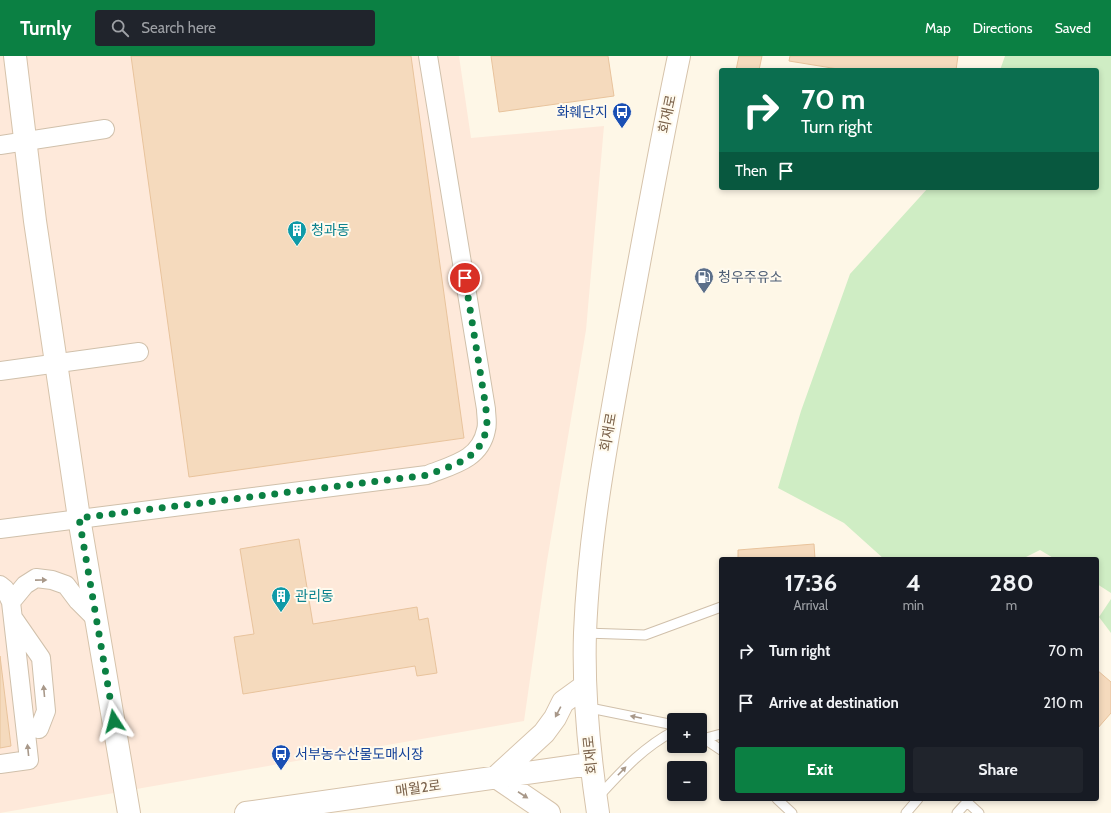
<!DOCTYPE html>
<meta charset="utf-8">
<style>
:root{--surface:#171b24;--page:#20242c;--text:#f1f3f6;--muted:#9ea1a6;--accent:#0b8043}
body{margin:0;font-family:Cabin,"Noto Sans KR",sans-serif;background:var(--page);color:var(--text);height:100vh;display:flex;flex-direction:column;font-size:15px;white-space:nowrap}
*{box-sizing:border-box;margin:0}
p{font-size:13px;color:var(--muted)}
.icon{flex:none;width:22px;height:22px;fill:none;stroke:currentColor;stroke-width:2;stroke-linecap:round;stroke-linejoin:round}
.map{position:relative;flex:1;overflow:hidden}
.sheet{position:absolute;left:719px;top:501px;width:380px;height:244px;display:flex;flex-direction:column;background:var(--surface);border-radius:4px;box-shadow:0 2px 6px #0003}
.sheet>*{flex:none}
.banner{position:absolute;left:719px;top:12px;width:380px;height:122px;border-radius:4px;box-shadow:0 2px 6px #0003;background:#0b6e4f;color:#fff;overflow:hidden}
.tools{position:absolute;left:667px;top:657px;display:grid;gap:8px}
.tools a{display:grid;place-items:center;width:40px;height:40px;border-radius:4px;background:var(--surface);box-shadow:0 2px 6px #0003;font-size:20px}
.pin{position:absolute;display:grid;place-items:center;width:34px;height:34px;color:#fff;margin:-17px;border:2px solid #fff;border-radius:50%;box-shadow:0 1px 4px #0007}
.me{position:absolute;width:44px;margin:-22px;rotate:351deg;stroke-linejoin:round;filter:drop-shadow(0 0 3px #0008)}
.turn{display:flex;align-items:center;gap:14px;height:84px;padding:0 16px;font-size:18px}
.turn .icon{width:52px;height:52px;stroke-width:2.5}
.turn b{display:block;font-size:28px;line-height:34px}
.then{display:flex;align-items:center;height:38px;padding:0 16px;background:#0003;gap:8px;font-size:15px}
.eta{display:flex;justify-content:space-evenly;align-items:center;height:68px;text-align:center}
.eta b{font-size:24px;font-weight:700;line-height:28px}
.primary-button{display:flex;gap:8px;margin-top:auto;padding:8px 16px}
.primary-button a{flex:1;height:46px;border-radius:4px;background:var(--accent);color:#fff;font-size:16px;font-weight:700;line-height:46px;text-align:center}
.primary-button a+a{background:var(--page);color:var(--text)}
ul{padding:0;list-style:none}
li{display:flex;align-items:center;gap:12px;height:52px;padding:0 16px}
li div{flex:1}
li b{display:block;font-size:15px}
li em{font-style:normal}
header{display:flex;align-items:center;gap:24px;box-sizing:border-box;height:56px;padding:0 20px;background:var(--accent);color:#fff}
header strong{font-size:19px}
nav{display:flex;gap:22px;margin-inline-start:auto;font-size:14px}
.search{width:280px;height:36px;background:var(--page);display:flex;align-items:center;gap:10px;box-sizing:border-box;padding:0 14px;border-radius:4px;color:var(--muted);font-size:15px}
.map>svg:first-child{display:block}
.commercial{fill:#fee9da}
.green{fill:#cfedc4}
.building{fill:#f5dabd;stroke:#e8c39c}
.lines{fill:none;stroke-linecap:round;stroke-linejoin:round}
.lane-casing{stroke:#d0c0ab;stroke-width:11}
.street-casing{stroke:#d0c0ab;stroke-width:20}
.secondary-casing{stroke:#d6c3ab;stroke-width:24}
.lane{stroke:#fff;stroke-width:9}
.street{stroke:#fff;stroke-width:18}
.secondary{stroke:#fff;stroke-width:22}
.oneway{fill:#a89889}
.route{stroke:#0b8043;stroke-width:7;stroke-dasharray:0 12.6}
.labels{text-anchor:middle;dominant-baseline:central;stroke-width:4;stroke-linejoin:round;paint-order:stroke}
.transit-label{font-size:14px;fill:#164399;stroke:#fffaee;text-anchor:end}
.street-label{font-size:14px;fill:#796049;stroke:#fffaee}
.culture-label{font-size:14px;fill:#0d838f;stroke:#fffaee;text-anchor:start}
.service-label{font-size:14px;fill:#4e5e75;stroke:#fffaee;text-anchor:start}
</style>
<header>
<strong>Turnly</strong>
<div class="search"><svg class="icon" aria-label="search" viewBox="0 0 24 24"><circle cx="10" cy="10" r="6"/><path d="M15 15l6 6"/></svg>Search here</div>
<nav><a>Map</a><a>Directions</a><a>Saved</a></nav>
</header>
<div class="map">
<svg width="1111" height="757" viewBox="0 0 1111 757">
<rect width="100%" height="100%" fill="#fef7e7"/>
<path class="commercial" d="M0,0H459L471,82L604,70L586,274L547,505L524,665L0,757Z"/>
<path class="green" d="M1005,0H1111V537L1097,528V503H1055L1040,494L1022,503H884L844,467L778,432L801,355L850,218L928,132H1097V14H1000Z
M1111,543V577L1099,561Z"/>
<path class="building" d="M131,0H411L464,382L189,421Z
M491,0H608L614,40L499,56Z
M739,0H762L759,14H736Z
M790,0H958L956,14H844L789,5Z
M299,483L313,568L417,551L419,564L428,562L437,617L417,620L415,610L243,638L234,581L254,578L240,493Z
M814,488L815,503H738V494Z
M0,600L11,690L0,692Z
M1097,614L1111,626V657L1097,673Z"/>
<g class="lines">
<defs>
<path id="lane" d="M585,577L645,579L721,551
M585,651L674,669
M700,680L721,694
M706,682L721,678
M598,741C622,715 642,692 674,675
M777,743L792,757
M906,757L918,743
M957,757L967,746L979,757"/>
<path id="street" d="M0,89L105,73
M0,315L139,296
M0,473L427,419C452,409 480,404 486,374C488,368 486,359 486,353L428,0
M0,529L5,533L11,546L29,704L0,708
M11,546L25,529L36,522L52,524L66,529L78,545L97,564
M14,563L41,602L46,655L39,673"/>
<path id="secondary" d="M15,0L35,165L79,462L129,757
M496,721L544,677L555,662L563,646L585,630
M496,721L549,757
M246,757L590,708
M598,757C589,697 583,638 585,577C589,474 609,373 627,272C644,181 660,90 679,0"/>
</defs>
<use href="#lane" class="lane-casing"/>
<use href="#street" class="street-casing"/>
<use href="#secondary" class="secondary-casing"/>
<use href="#lane" class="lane"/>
<use href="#street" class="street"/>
<use href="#secondary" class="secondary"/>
</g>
<defs><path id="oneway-solid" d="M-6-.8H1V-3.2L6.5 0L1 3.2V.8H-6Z"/></defs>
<g class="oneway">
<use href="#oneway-solid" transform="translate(41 524) rotate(-1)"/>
<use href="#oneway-solid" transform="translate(44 635) rotate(-95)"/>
<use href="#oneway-solid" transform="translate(558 656) rotate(118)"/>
<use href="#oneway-solid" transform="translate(636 661) rotate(-168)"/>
<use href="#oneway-solid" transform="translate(28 694) rotate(-96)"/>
<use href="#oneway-solid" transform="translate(622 715) rotate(-46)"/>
<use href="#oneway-solid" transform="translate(523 739) rotate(33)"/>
</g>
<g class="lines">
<path class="route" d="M114,665L79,462L428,419C452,409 480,404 486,374C488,368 486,359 486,352L465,222"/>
</g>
<defs>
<symbol id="bus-pin" viewBox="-11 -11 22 30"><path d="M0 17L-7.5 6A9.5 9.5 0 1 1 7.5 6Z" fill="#1a4fb4" stroke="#fffaee"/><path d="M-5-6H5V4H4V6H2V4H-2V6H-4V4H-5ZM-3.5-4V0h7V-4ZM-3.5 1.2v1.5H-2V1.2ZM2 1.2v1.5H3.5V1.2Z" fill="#fff"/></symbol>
<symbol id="building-pin" viewBox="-11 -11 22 30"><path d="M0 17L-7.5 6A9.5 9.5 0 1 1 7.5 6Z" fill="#0f9aa8" stroke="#fffaee"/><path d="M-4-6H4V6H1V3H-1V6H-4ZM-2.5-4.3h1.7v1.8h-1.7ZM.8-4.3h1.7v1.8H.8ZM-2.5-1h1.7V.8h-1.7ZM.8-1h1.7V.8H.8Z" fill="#fff"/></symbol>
<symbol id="fuel-pin" viewBox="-11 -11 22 30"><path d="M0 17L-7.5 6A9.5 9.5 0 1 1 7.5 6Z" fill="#5c6f8a" stroke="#fffaee"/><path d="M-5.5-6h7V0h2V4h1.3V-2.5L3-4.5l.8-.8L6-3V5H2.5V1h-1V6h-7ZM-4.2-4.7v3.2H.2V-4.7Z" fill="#fff"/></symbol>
</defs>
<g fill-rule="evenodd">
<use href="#bus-pin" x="611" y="45" width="22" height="30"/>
<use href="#building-pin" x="286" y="163" width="22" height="30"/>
<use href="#fuel-pin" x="693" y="210" width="22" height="30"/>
<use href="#building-pin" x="270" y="529" width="22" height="30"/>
<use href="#bus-pin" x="270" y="687" width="22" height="30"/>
</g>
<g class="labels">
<g class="transit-label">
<text x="608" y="56">화훼단지</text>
<text x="295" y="698" text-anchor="start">서부농수산물도매시장</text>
</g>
<g class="street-label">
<text transform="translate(667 58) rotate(-78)">회재로</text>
<text transform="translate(608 376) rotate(-80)">회재로</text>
<text transform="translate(590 699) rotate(-96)">회재로</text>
<text transform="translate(418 732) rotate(-8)">매월2로</text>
</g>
<g class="culture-label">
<text x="311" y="174">청과동</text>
<text x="295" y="540">관리동</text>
</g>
<g class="service-label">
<text x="718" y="221">청우주유소</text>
</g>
</g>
</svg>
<div class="tools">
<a>+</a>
<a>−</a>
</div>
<div class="pin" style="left:465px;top:222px;background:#d93025"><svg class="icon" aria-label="arrive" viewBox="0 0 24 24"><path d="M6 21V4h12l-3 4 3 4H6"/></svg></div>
<svg class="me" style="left:114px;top:665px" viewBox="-20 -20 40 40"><path d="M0-17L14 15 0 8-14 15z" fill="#0b8043" stroke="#fff" stroke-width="4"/></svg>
<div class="banner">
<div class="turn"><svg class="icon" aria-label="right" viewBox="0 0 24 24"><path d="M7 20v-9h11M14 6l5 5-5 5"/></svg><div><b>70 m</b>Turn right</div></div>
<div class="then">Then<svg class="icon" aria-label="arrive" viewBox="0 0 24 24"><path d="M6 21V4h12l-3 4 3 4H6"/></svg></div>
</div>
<section class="sheet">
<div class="eta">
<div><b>17:36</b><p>Arrival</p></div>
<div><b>4</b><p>min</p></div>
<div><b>280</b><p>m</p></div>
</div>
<ul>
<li><svg class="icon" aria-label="right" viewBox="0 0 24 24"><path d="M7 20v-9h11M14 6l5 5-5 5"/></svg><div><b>Turn right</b></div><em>70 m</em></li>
<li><svg class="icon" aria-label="arrive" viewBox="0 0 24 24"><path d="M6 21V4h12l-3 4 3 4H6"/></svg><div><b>Arrive at destination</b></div><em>210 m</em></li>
</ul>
<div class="primary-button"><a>Exit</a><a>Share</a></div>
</section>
</div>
